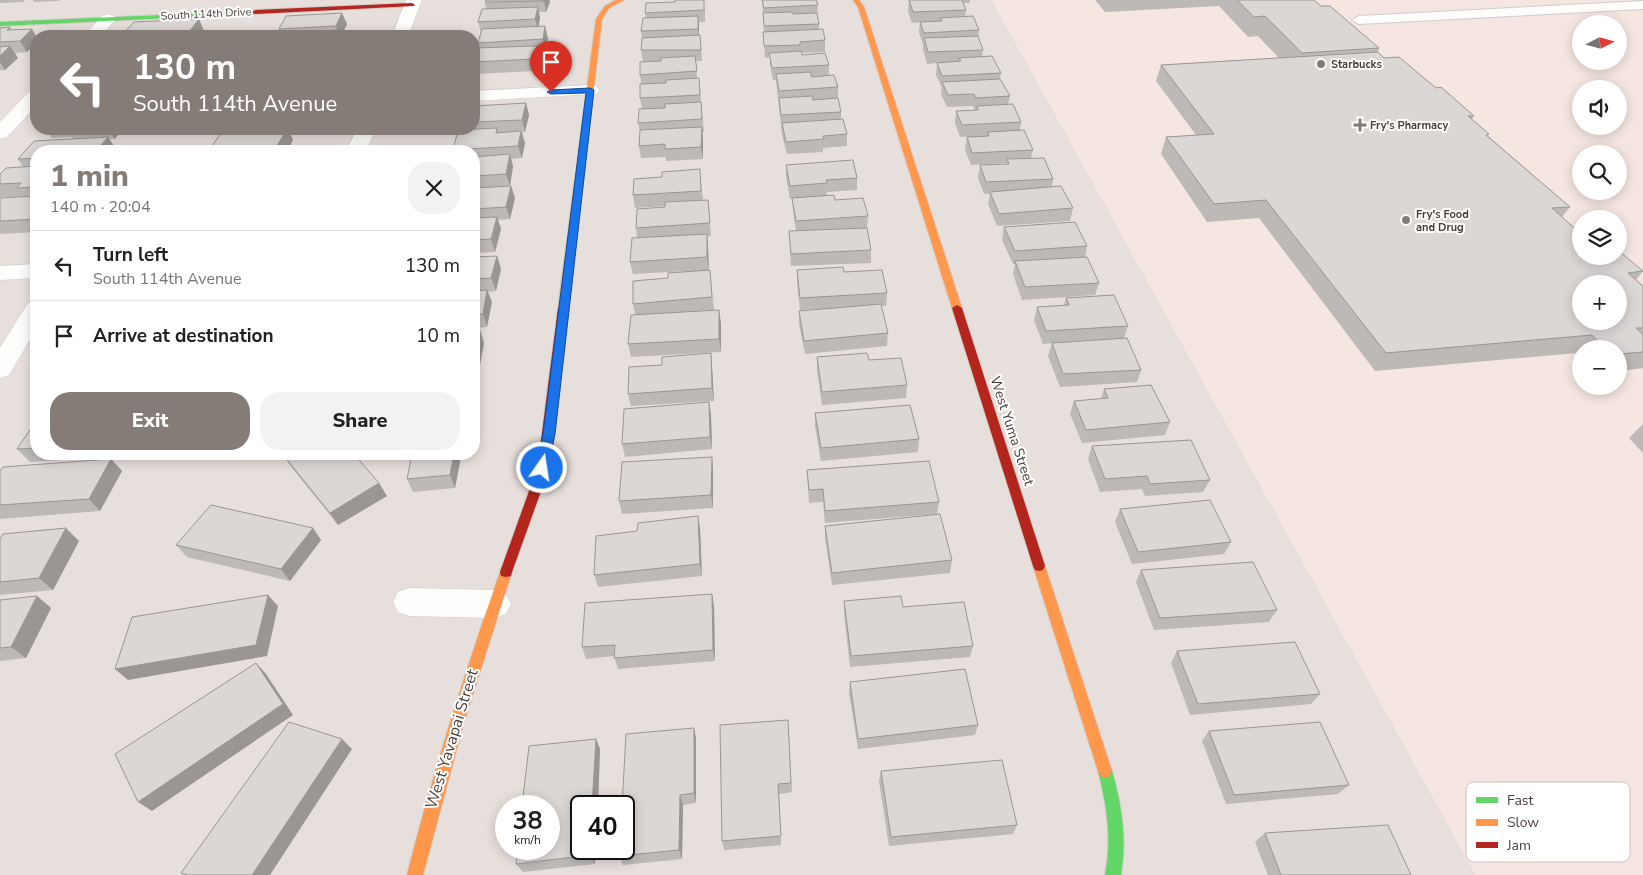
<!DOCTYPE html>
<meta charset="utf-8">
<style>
:root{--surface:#fff;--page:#f2f2f2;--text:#202124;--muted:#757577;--line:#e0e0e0;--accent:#857c78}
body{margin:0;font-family:"Nunito Sans",sans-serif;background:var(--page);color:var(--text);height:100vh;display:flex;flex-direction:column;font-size:19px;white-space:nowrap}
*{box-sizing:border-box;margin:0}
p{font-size:16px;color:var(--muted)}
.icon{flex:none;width:28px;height:28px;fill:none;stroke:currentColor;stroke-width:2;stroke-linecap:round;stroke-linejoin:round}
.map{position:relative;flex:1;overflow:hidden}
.drawer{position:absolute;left:30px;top:145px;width:450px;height:315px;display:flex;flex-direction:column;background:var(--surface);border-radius:20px;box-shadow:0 2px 12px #0003}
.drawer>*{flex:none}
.top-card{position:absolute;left:30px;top:30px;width:450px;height:105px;border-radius:20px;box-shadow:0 2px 12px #0003;background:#857c78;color:#fff;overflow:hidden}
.needle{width:32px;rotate:84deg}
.tools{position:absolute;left:1572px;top:15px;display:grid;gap:10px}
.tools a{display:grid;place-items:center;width:55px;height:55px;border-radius:50%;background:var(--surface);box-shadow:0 2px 12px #0003;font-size:25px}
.speed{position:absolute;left:495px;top:795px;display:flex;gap:10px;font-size:25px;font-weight:700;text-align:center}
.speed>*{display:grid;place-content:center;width:65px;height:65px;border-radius:50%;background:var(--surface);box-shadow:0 2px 12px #0003;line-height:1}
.speed small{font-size:12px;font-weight:400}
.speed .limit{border:2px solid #111;border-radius:8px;background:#fff;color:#111}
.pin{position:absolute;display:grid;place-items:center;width:42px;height:42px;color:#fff;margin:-51px -21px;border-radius:50% 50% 50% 0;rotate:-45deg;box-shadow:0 0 5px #0007}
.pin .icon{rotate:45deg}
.me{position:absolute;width:55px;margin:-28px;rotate:13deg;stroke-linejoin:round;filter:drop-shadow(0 0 4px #0008)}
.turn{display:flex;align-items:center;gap:18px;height:105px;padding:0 20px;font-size:22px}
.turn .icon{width:65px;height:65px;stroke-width:2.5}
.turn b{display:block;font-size:35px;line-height:42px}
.round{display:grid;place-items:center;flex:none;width:52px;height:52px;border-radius:20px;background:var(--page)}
.headline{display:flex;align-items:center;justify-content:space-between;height:85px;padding:0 20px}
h1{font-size:30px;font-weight:800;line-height:38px;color:var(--accent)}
.cta{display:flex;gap:10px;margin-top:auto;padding:10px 20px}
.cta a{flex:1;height:58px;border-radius:20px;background:var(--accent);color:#fff;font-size:20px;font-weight:800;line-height:58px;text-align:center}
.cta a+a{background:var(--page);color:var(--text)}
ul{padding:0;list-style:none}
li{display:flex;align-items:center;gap:15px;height:70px;padding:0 20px;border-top:1px solid var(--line)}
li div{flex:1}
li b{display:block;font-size:19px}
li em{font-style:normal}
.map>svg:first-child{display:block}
.residential{fill:#e7dfdb;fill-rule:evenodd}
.commercial{fill:#f5e6e1;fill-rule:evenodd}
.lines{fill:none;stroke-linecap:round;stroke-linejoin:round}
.lane-casing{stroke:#d0ccca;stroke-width:2}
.street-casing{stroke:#d0ccca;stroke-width:1}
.fast-casing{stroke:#d4cbc6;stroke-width:2}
.slow-casing{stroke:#d4cbc6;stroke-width:2}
.jam-casing{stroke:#d4cbc6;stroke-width:2}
.lane{fill:#fdfdfc;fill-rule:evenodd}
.street{fill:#fdfdfc;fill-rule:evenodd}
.fast{fill:#63d668;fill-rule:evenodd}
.slow{fill:#ff974d;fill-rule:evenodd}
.jam{fill:#b3261e;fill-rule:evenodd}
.wall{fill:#bcb9b6}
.shaded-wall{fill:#999694}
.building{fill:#dbd7d4;stroke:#999694;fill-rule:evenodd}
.route{fill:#1a73e8;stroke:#114b97}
.poi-dot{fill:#857c78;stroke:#fff;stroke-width:2}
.labels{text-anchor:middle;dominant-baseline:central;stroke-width:4;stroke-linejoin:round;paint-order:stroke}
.far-street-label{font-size:11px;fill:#4a3d38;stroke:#fff}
.far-poi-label{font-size:11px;font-weight:bold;fill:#4a3d38;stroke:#fff;text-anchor:start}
.street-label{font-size:14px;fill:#4a3d38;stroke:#fff}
.near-street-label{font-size:16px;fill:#4a3d38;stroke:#fff}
.key{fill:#fff;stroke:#c9c5c3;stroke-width:1}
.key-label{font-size:14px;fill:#4a3d38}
</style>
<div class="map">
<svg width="1643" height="875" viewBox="0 0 1643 875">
<rect width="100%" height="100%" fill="#f3f0ee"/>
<path class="residential" d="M0,0H992L1476,875H0ZM36,36H474V129H36ZM36,151H474V454H36ZM506,806H549V849H506ZM581,806H624V849H581Z"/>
<path class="commercial" d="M992,0H1643V875H1476ZM1581,24H1619V61H1581ZM1581,89H1619V126H1581ZM1581,154H1619V191H1581ZM1581,219H1619V256H1581ZM1581,284H1619V321H1581ZM1581,349H1619V386H1581Z"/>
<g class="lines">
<defs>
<path id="lane" d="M1643,1V9L1359,24L1352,20L1359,16Z"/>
<path id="street" d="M406,0H422L408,36H392Z
M108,14L114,16L116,19L101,36H84L102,16Z
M590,85L596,86L599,90L596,94L474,101V91Z
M36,90V106L7,137L0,139V122L30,91Z
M357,129H376L366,151H346Z
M36,264V278L0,280V266Z
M36,301V329L9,375L0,378V348L28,303Z
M409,588L495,590L506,594L511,604L506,614L495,618L409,616L398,612L393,602L398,592Z"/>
<path id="fast" d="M257,11V13L255,14L0,26V22Z
M1105,764L1110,766L1112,771C1122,806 1127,839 1121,875H1105C1112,839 1107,806 1098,771L1100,766Z"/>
<path id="slow" d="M616,0H624L609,8L602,19L568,308L563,311L558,308L596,19L605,6Z
M853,0H859L864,7L962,308L960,310L957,311L952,308L858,7Z
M1039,561L1043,562L1045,566L1112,771L1110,776L1105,778L1100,776L1098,771L1033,566L1035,562Z
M506,567L511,568L512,572L464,722L423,875H407C433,772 465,672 500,572L501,568Z"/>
<path id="jam" d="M412,3L415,5L414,6L255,14L252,12L255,10Z
M563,305L568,308L551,456L545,480L512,572L511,576L506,577L501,576L500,572L533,480L539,456L558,308Z
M957,305L962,308L1045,566L1043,570L1039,571L1035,570L1033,566L952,308Z"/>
</defs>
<use href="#lane" class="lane-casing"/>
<use href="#street" class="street-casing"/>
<use href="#fast" class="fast-casing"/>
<use href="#slow" class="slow-casing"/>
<use href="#jam" class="jam-casing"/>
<use href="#lane" class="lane"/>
<use href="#street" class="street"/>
<use href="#fast" class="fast"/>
<use href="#slow" class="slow"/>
<use href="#jam" class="jam"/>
</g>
<path class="wall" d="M0,0H25L23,2L0,3Z
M33,0H60L58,1L34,2Z
M549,0L550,2L546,12H539L540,18L538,27L548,38L545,50L538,51L540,57L536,71L474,74V53L480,48L478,43L481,33L478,22L486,9L485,2Z
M762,0H816L818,5L817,16L819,24V30L825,40V52L801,53L802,55L829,65V76L838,87V99L841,112V119L847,134V146L823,148V152L787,154L782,135L776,80H773L770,64V57L765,58L763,32H764L763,13Z
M909,0H970V3H963L966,10L965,17L979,30L978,38L983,50L982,57L1001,73L1000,79L1010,96L1008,104L1021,122L1020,130L1033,150L1031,158L1053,179L1052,187L1073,208L1070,221L997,226L988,204L990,194H984L978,178L980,165L1007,164V163L971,165L965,150L967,137L987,136L960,137L955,123L956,111L975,110L973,106L947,107L941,94L942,88L936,75L937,63L927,64L923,49V44L919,33L920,22L912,23L908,11Z
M1095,0H1314L1321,6L1379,48L1378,52L1384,58L1436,88L1474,116L1472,119L1488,136L1570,207L1562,217L1581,256L1643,271L1636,280L1643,286V368L1619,371V349H1581V357L1577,353L1375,371L1259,218L1207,222L1161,154L1166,137L1196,135L1156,81L1161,65L1279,58L1258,36L1248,37L1219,6L1105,12Z
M705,8V22H698L699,35H700L701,46L702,61H696L697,78H699L704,132H702L703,140V159L666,161V157L641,158L639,146L640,132L638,123L642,109L640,98L641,84L640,75L643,62L641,50L642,38L641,31L646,18L645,13Z
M342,13L347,24L341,36H282L279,29Z
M199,19L204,31L200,36H122V35Z
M10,27L12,30L32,29L36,36V43L27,52L15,53L18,58L5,70H0V28Z
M526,103L529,115L525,132H522L525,143L522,158L511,159L513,166L510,186H511L515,198L510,219L498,220L501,229L495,252L474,253V151H453V150L457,135H450L448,129H474V106Z
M45,129H122L115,139H109L116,149L114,151H36V232L0,234V198L24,197H0V174L6,168L23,167L18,159L34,141L74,139L72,137L52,138Z
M221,129H303L302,130L289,131L293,140L287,151H212L210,149L222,131Z
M786,165L857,178V190L827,192V196L868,216L867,228L871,250V263L791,266L789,231H796L793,210L792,198L790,199L786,177Z
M701,182L703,200H708L711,236H707L708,246L709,270L711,282L714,310L721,323V352L631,357L628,344L635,314L633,304L668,278L688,271L633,274L630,262L637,237L636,228L665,207V206L635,208L633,195Z
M1004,227L1087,246L1085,257L1099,283L1095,295L1022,300L1013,274L1015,264H1013L1002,240Z
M497,256L501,269L496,291L488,292L492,302L487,327L474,328V257Z
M797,270L844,272L887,293L886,306H881L888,333L887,346L805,354L799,324V311L820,309L800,310L797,283Z
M1066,298L1128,326L1124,338L1141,370L1137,382L1060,387L1048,356L1052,343L1043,344L1034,320L1037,307L1064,305Z
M480,330L484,343L479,370H474V331Z
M711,353L712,366L714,401L631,406L628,394L662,365Z
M817,357L907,385L906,398L822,405L817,370Z
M1104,389L1170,422L1165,435L1082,443L1070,414L1074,401L1101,399Z
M709,402L711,415L712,449L625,457L622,444Z
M815,413L919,439L918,452L821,461L815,426Z
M36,421V454H118L117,457L30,462L17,449Z
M1643,424V453L1629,438Z
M1092,446L1210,480L1203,492L1145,496L1142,489L1100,492L1088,459Z
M412,454H473V456L461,457L455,488L413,492L407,479Z
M284,456L387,496L338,525L292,468Z
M111,459L122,471L100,511L0,519V471Z
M713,469V508L622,514L619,501Z
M807,470L939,502L937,514L825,523L823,502L809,503Z
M1120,509L1231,542L1224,554L1132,564L1115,522Z
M698,516L700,529L702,576L598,587L594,575L637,531Z
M825,526L952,560L950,573L832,585L825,538Z
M313,528L321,540L290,581L187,557L176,545Z
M0,539L79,541L53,590L0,595Z
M1141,570L1277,610L1269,622L1154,630L1136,582Z
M712,594L714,606L715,661L618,669L614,656L586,659L582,647Z
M37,596L51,608L26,658L0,661V600Z
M844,601L903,607L973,646L970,657L850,667L844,613Z
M1177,651L1320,694L1311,704L1190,715L1171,663Z
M850,682L978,725L975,735L858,749L849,693Z
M788,720L792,792L779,794L781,845L724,850L722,841Z
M1209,731L1349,785L1338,794L1226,804L1202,741Z
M696,738V803L683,805L682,859L623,865L619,856Z
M596,739L600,749L598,806H581L595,849V864L523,872L516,864Z
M881,771L1017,825L1013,834L889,846L879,781Z
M1265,833L1411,875H1268L1255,842Z"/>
<path class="shaded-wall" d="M544,0H549L550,2L546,12Z
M538,7L540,18L538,30L535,19Z
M342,13L347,24L341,36H336L338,32L336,26Z
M698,16L699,27V40L698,29Z
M199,19L204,31L200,36H191L189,32Z
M545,26L548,38L545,50L543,39Z
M32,29L36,36V43L27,52L20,41Z
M10,46L18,58L5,70L0,62V56Z
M537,46L540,57L536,71L534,59Z
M526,103L529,115L525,132L522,120Z
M702,127L703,140V159L701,147Z
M108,129H122L115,139Z
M287,129H288L293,140L287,151H280L277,146Z
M521,131L525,143L522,158L518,146Z
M108,137L116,149L114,151H96Z
M510,154L513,166L510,186L506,174Z
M511,186L515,198L510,219L506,207Z
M497,217L501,229L495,252L491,239Z
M707,234L708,246L709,270L707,257Z
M497,256L501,269L496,291L491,278Z
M487,290L492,302L487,327L483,314Z
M719,310L721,323V352L719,339Z
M480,330L484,343L479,370L474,357Z
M711,353L712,366L714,401L712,388Z
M709,402L711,415L712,449L710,437Z
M474,406L479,419L474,450Z
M454,454H460L461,457L455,488L450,475Z
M712,457L713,469V508L711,495Z
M111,459L122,471L100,511L89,499Z
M379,483L387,496L338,525L330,513Z
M698,516L700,529L702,576L700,564Z
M66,528L79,541L53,590L39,578Z
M313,528L321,540L290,581L281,569Z
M712,594L714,606L715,661L713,650Z
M268,595L278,606L267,656L128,680L115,669Z
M37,596L51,608L26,658L11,647Z
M256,663L266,674L293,715L152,811L138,802Z
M694,728L696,738V803L694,793Z
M342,739L352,749L270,875H252Z
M596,739L600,749L598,806H592Z
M680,795L683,805L682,859L679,850Z
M590,849H595V864L590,855Z"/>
<path class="building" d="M486,0H544V1L485,2Z
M675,0H704V10L645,13L646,3L675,2Z
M762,0H816L818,5L764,8Z
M909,0H962L966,10L913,12Z
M1237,0H1314L1321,6H1330L1379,48L1302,53L1265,16L1254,17Z
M538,7L535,19L478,22L482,9Z
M792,12L793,14L817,13L819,24L764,26L763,13Z
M342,13L336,26L279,29L286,16Z
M698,16V29L641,31L643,18Z
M973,16L979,30L924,33L920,22L942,21L940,18Z
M199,19L189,32L122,35L134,22Z
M545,26L543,39L478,43L482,29Z
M10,27L7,30L32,29L20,41L0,42V28Z
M823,29L825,40L800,42V45L764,46L763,32Z
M339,30L336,36H282L283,34Z
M700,35L701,50H641L642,38Z
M978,36L983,50L928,52L924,38Z
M10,46L0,56V47Z
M537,46L534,59L474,62V53L475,48Z
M801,51L802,55L825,53L829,65L772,68L769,53Z
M1378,52L1384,58L1399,57L1436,88L1441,87L1474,116H1468L1489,134L1486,135L1570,207L1552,208L1581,234V256H1619V251L1643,271L1628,273L1643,286V328H1636L1643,335V352L1619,354V349H1606L1592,335L1386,353L1266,200L1214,204L1166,137L1214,134L1161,65ZM1581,284H1619V321H1581Z
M695,56L697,71L640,75V62L661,61V58Z
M992,56L1001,73L942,76L937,63L961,61L959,58Z
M810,72L812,77L834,75L838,87L779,91L776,74Z
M699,78L700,95L640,98V84L666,83V80Z
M1000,79L1010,96L976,98L974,94L948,95L942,82Z
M812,96L813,100L838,98L841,112L781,115L779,98Z
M701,102L702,119L638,123L639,109L665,108V104Z
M526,103L522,120L474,122V106Z
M1013,104L1021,122L962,125L956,111L978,110L977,106Z
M843,119L847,134L823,136L824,139L786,142L782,123Z
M702,127L701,147L665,149V144L639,146L640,130Z
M497,128L496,133L521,131L518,146L453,150L458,130Z
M259,129H287L277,146L210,149L223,130Z
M1024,130L1033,150L972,153L967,137L989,136L988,132Z
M108,137L96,151H36V158L18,159L34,141Z
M510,154L506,174L474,176V157Z
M1044,158L1053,179L986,182L980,165L1009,164L1007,159Z
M853,160L857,178L826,180L827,183L790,186L786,165Z
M36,166V187L17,188L21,183L0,184V174L6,168Z
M700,169L701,191L633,195L634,179L662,177V172Z
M511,186L506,207L474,209V188Z
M1061,186L1073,208L999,214L990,192Z
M834,195L835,200L863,198L868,216L796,221L792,198Z
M36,196V219L0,221V198Z
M708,200L710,223L636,228L637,209L665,207V202Z
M497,217L491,239L474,240V218Z
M1075,222L1087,246L1015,251L1004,227Z
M867,228L871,250L791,254L789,231Z
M707,234V257L630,262L632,238Z
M497,256L491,278L474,279V257Z
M1087,257L1099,283L1025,287L1015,261Z
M843,267L844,272L882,270L887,293L800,298L797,270Z
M710,270L712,297L633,304V281L668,278V273Z
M487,290L483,314L474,315V291Z
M1114,295L1128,326L1046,331L1037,307L1069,305L1066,298Z
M881,304L888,333L804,341L799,311Z
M719,310V339L628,344L631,315Z
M480,330L474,357V331Z
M1127,338L1141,370L1063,374L1052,343Z
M711,353L712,388L628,394L629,367L662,365V357Z
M867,353L869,360L901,358L907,385L822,392L817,357Z
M1151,385L1170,422L1086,430L1074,401L1108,398L1104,389Z
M709,402L710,437L622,444L624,409Z
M910,405L919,439L821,448L815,413Z
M36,421V448L17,449Z
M1191,440L1210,480L1150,484L1147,476L1105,479L1092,446Z
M288,454H354L379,483L330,513L284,456Z
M412,454H454L450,475L407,479Z
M712,457L711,495L619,501L622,462Z
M111,459L89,499L0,505V471L3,467Z
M929,461L939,502L825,511L823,489L809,490L807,470Z
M1210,500L1231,542L1138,552L1120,509Z
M211,505L313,528L281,569L176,545Z
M940,514L952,560L832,573L825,526Z
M698,516L700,564L594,575L596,536L637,531L638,523Z
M66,528L39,578L0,582V539L3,534Z
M1253,562L1277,610L1160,618L1141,570Z
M712,594L713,650L614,658L615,645L582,647L585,603Z
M268,595L256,645L115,669L132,617Z
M37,596L11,647L0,648V600Z
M901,596L903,607L964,602L973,646L851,656L844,601Z
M1295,642L1320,694L1198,704L1177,651Z
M256,663L283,704L138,802L115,754Z
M965,669L978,725L858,739L850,682Z
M788,720L791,783L778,784L781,836L722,841L720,725Z
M289,722L342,739L252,875H188L181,873Z
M1320,722L1349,785L1234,795L1209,731Z
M694,728V793L680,795L679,850L619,856L620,849H624V806H622L626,734Z
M596,739L592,806H581V849H590V855L516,864L518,849H549V806H522L529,746Z
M1002,760L1017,825L891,837L881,771Z
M1388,825L1411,875H1281L1265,833Z"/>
<path class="route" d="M590,88L594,90L555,434L548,468L542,473L536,468L543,434L586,93L551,94L547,92L551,90Z"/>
<g class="poi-dot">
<circle cx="1321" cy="64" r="5"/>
<path d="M1357.5 117.5h5v5h5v5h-5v5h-5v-5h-5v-5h5z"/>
<circle cx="1406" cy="220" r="5"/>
</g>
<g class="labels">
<g class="far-street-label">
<text transform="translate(206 14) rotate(-3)">South 114th Drive</text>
</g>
<g class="far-poi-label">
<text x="1331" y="64">Starbucks</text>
<text x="1370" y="125">Fry's Pharmacy</text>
<text x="1416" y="214">Fry's Food<tspan x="1416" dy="13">and Drug</tspan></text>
</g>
<g class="street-label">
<text transform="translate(1012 431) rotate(72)">West Yuma Street</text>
</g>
<g class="near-street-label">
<text transform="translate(452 739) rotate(-73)">West Yavapai Street</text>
</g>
</g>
<rect x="1466" y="782" width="164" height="80" rx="8" class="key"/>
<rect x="1476" y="797" width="22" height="6" fill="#63d668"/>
<rect x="1476" y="819" width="22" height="7" fill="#ff974d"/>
<rect x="1476" y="842" width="22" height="6" fill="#b3261e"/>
<g class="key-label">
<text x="1507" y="805">Fast</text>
<text x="1507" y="827">Slow</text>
<text x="1507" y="850">Jam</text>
</g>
</svg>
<div class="tools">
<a><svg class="needle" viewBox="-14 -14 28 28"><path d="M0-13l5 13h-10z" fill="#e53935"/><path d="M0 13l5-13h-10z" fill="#757577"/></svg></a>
<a><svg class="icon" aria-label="sound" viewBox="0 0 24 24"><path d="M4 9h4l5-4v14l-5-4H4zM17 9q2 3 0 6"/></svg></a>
<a><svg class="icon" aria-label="search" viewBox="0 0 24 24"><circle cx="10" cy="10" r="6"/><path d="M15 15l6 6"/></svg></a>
<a><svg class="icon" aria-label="layers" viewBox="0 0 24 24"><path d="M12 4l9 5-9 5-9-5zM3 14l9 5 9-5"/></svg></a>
<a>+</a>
<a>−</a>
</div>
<div class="speed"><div>38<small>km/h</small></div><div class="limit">40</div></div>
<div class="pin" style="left:551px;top:92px;background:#d93025"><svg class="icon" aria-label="arrive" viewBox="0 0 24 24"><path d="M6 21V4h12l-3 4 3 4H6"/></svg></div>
<svg class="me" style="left:542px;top:468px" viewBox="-20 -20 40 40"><circle r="17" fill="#1a73e8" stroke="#fff" stroke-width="3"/><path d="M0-11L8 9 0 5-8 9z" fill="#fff"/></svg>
<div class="top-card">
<div class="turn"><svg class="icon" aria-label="left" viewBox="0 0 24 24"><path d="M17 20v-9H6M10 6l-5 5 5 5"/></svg><div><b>130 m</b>South 114th Avenue</div></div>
</div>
<section class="drawer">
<div class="headline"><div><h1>1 min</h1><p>140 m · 20:04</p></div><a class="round"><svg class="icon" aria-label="close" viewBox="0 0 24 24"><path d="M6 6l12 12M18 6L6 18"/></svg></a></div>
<ul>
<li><svg class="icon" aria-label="left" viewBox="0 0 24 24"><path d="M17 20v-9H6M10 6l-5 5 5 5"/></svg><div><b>Turn left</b><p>South 114th Avenue</p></div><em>130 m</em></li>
<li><svg class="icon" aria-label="arrive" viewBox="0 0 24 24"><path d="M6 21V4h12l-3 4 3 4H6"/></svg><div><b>Arrive at destination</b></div><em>10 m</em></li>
</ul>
<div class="cta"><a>Exit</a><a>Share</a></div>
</section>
</div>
